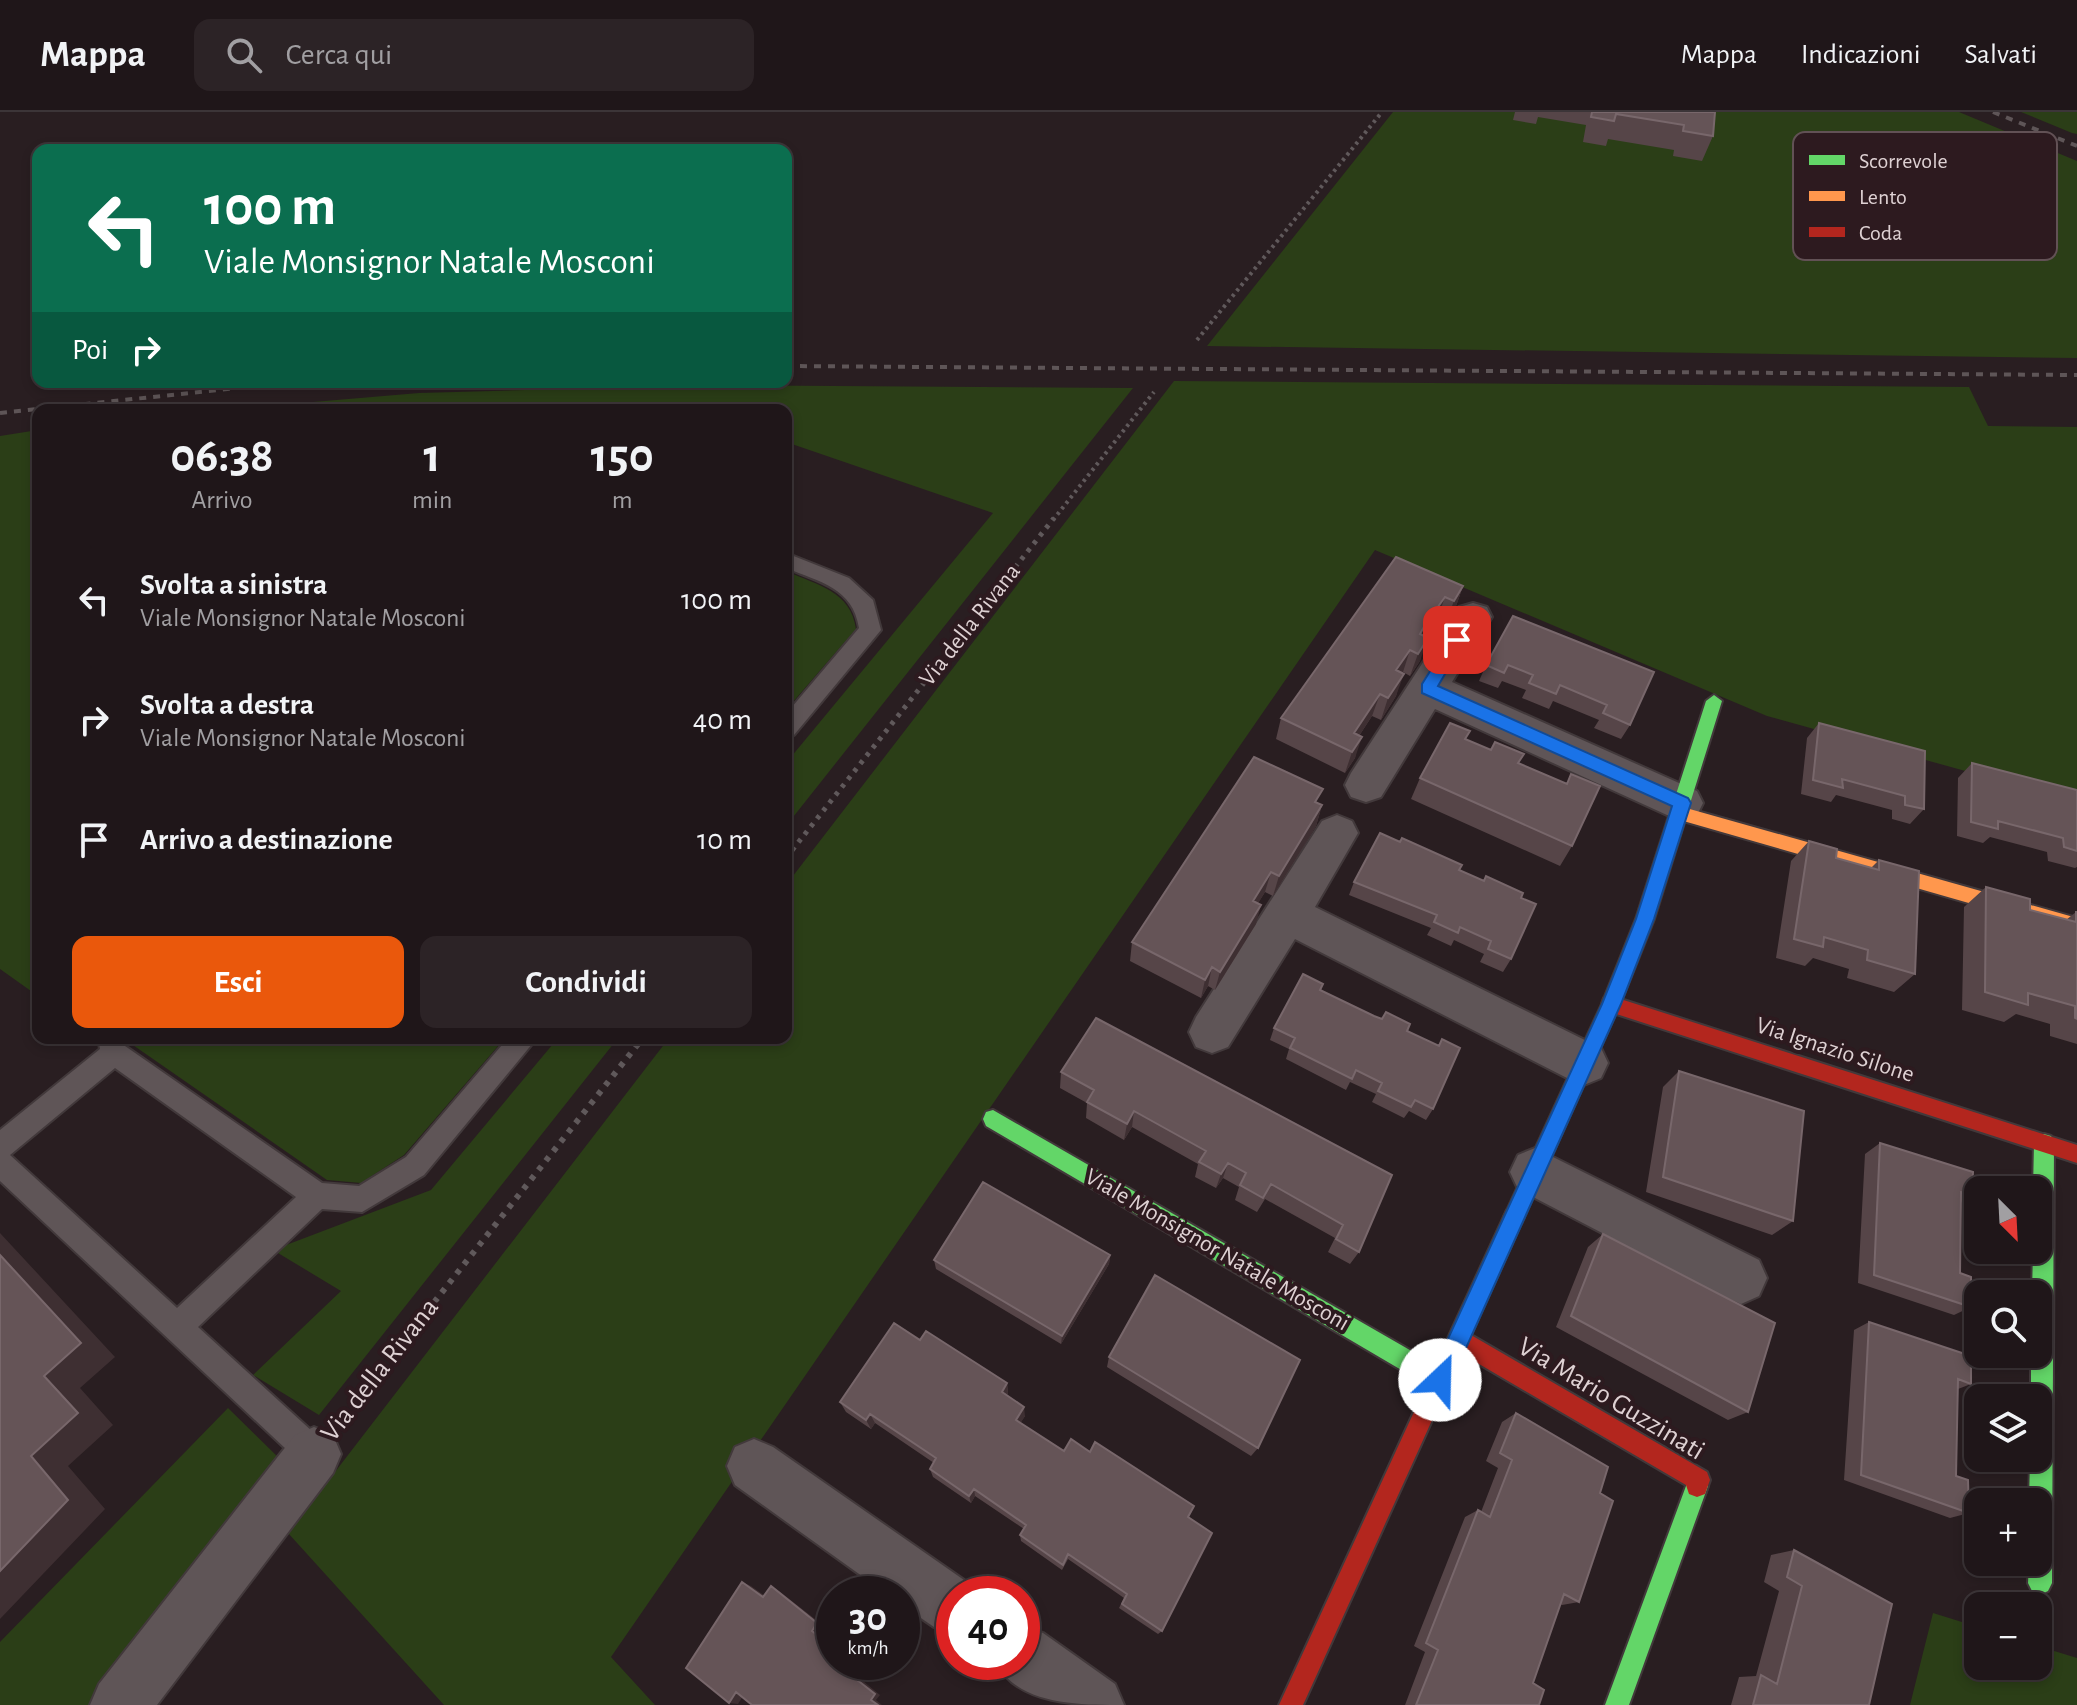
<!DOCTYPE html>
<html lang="it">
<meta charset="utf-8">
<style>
:root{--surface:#1f1619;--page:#2c2326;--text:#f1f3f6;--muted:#a19fa2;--line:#3c3538;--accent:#ea580c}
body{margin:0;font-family:"Alegreya Sans",sans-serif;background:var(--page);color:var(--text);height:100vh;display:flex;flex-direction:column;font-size:30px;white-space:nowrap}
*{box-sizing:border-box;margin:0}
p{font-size:26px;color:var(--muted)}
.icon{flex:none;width:44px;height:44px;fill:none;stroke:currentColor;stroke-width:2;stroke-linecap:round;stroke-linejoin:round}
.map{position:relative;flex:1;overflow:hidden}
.sheet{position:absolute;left:32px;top:292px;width:760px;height:640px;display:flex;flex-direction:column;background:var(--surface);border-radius:16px;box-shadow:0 4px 12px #0003,0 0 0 2px var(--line)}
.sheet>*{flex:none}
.banner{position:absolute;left:32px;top:32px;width:760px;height:244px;border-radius:16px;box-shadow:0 4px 12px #0003,0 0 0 2px var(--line);background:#0b6e4f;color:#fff;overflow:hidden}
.needle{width:52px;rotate:156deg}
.fabs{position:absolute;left:1964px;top:1064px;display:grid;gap:16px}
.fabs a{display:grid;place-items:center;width:88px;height:88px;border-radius:16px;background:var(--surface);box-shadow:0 4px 12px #0003,0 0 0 2px var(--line);font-size:40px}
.speed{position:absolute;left:816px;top:1464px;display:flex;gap:16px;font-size:40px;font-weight:700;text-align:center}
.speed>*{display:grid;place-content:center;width:104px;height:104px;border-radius:50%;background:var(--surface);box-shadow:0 4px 12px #0003,0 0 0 2px var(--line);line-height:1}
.speed small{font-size:20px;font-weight:400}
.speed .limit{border:12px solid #d22;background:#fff;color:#111}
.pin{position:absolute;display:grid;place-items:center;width:68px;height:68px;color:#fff;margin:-34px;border-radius:16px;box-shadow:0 4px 12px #0006}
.me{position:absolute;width:88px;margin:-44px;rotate:24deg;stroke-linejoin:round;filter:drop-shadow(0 0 6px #0008)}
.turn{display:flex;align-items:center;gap:28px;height:168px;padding:0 40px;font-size:36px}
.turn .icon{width:104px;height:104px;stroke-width:2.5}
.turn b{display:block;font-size:56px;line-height:68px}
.then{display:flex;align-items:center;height:76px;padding:0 40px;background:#0003;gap:16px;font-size:30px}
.eta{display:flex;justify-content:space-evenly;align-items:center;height:136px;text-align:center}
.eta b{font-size:48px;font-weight:600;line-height:56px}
.button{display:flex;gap:16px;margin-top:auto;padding:16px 40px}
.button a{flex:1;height:92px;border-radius:16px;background:var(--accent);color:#fff;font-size:32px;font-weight:600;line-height:92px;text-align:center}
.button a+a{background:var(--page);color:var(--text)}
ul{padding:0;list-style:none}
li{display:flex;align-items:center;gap:24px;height:120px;padding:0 40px}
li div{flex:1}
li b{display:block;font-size:30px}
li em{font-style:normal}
header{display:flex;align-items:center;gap:48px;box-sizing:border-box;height:112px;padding:0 40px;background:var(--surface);border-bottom:2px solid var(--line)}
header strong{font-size:38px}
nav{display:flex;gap:44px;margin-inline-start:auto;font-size:28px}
.search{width:560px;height:72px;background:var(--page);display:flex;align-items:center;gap:20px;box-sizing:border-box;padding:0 28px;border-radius:16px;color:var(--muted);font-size:30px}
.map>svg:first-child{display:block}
.green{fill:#2b3e17}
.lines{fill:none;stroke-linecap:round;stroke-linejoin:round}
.lane-casing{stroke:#42393b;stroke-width:4}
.street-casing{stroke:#42393b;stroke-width:4}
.fast-casing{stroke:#42393b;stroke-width:4}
.slow-casing{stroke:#42393b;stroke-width:4}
.jam-casing{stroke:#42393b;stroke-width:4}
.path-far2{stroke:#60595b;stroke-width:4;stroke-dasharray:3 4;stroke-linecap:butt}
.path-far1{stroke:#60595b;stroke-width:5;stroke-dasharray:4 6;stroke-linecap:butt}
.path{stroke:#60595b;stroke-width:6;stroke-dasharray:5 7;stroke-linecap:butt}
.lane{fill:#5f5557;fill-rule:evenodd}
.street{fill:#5f5557;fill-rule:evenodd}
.fast{fill:#63d668;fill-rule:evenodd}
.slow{fill:#ff974d;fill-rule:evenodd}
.jam{fill:#b3261e;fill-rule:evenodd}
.rail{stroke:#5e5557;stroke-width:4;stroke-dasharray:7 7;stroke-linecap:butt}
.wall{fill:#564548}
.shaded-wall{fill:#3e2f32}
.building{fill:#655457;stroke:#78676b;stroke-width:2}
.route{fill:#1a73e8;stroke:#114b97;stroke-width:2}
.labels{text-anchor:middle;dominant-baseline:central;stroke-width:8;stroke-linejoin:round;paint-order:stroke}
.street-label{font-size:24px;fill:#ded1d3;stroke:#2d1a1f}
.near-street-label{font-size:28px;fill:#ded1d3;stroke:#2d1a1f}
.key{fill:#2d1a1f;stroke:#625155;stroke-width:2}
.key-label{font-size:22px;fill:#ded1d3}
</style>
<header>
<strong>Mappa</strong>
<div class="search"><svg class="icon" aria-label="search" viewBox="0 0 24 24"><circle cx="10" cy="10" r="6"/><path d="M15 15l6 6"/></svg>Cerca qui</div>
<nav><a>Mappa</a><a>Indicazioni</a><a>Salvati</a></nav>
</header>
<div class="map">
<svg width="2077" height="1593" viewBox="0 0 2077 1593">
<rect width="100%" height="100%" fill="#291e21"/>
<path class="green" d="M1393,0H1959L2077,49V246L1207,234Z
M2021,0H2077V22L2072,21Z
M1174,269L1969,275L1988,314L2077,315V690L1767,604L1375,438L611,1545L655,1593H444L288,1421L669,926H786V773Z
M702,273L1133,276L786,714V651L993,401L786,330V298H219L419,281Z
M38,318V884L0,857V324Z
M786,459C817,473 851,479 856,517L786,598Z
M129,926H505L404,1043L361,1071L327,1068L130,931Z
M558,926H618L319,1303L253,1263L341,1179L273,1138L431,1078Z
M228,1296L282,1349L92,1593H0V1530Z
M1933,1501L1978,1515V1554H2038V1534L2077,1546V1593H1910Z"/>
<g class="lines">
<defs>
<path id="lane" d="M786,441L849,466L873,488L881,518L794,623L786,626V602L859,516C853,476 820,470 786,456Z
M98,926H124L125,934L322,1071L359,1074L406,1045L508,926H537L424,1063L362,1100L322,1097L198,1215L325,1331L329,1342L325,1353L314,1357L303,1353L0,1069V1018L100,937ZM115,956L296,1085L177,1196L10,1043Z"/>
<path id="street" d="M1473,491L1487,495L1492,505L1452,570L1697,679L1703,691L1697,703L1682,708L1667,703L1435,597L1381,685L1366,690L1351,685L1345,673L1351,661L1459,495Z
M1337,703L1352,709L1358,721L1315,795L1601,936L1608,951L1601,966L1584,973L1567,966L1295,827L1228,935L1212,941L1196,935L1189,920L1196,905L1322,709Z
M1535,1036L1759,1148L1767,1166L1759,1184L1741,1192L1723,1184L1518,1077L1510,1060L1518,1043Z
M314,1315L333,1323L341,1342L333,1361L157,1593H90L99,1572L295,1323Z
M754,1327L773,1335L974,1475L977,1482H954V1524L934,1515L902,1493V1482H887L735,1373L727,1354L735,1335Z
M1022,1513L1043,1521L1115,1572L1124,1593C1078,1593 1017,1593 996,1550H1022Z"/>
<path id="fast" d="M1714,583L1722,589L1654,807L1620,892L1521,1112L1514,1115L1507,1112L1504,1105L1602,892L1636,807L1706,589Z
M993,998L1448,1260L1451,1268L1448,1276L1440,1279L1432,1276L986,1014L983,1007L986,1000Z
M2044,1022L2051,1024L2054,1031L2052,1471L2048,1479L2040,1483L2032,1479L2028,1471L2029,1450H2038V1390H2029L2030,1346H2038V1286H2031V1242H2038V1182H2032L2033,1138H2038V1078H2033L2034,1031L2037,1024Z
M1697,1363L1705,1366L1708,1374L1629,1593H1605L1686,1374L1689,1366Z"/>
<path id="slow" d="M1679,694L2077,806V822L1673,706L1670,701L1673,696Z"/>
<path id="jam" d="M1611,884L2077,1033V1051L1604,898L1602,892L1604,886Z
M1514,1095L1521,1098L1524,1105L1471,1223L1707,1360L1710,1368L1705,1382L1697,1385L1689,1382L1686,1373L1462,1242L1303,1593H1279L1507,1098Z"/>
</defs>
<use href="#lane" class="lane-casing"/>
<use href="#street" class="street-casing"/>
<use href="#fast" class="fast-casing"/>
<use href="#slow" class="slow-casing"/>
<use href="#jam" class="jam-casing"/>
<path class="path-far2" d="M1197,228L1382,0
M1053,408L1154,280"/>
<path class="path-far1" d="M786,746L1054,406
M641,929L643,926"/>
<path class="path" d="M345,1303L642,927"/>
<use href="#lane" class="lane"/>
<use href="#street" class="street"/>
<use href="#fast" class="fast"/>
<use href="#slow" class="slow"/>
<use href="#jam" class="jam"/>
<path class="rail" d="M1993,0L2077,34
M786,254L2077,263
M0,301L295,270"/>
</g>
<path class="wall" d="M1515,0H1715L1713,24L1702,49L1673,44L1674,38L1608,27L1606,34L1583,30L1586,13L1538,5L1536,12L1513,8Z
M1396,445L1463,474L1455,497L1445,512L1437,508L1425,525L1420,549L1410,564L1403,560L1402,561L1396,584L1381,608L1372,604L1359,624L1355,646L1345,661L1276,627L1281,606Z
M1513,504L1630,613L1621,627L1594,616L1599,608L1553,589L1549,597L1522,586L1526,578L1502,569L1498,576L1479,569L1486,553Z
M1819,611L1924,697L1910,712L1892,707V698L1836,683L1831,690L1801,682L1807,626Z
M1466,628L1519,652L1572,734L1560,754L1411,687L1420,666Z
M1972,651L2077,678V755L2075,756L2048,749L2047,740L1990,725L1983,731L1957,724L1958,666Z
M1319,692L1322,693L1316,714L1273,784L1265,780L1258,791L1256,812L1215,878L1208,874L1201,886L1130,849L1132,830Z
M1809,729L1836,746L1871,756L1879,748L1915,862L1894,880L1847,866L1849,857L1813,846L1805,854L1776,846L1791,749Z
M1459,758L1521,786L1511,847L1503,860L1480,850L1484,842L1454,828L1451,834L1427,823L1431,816L1349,783L1354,770Z
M1986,775L2030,798L2066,808L2076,800H2077V932L2050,924V912L2016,902L2004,910L1962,898L1964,795Z
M1320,878L1407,919L1433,997L1426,1008L1409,999L1404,1006L1372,990L1376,982L1350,970L1346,978L1286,947L1289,937L1270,928L1274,916Z
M1679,959L1793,1109L1772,1123L1646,1080L1663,975Z
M1061,960L1392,1063L1359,1140L1350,1152L1328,1140L1335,1126L1265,1087L1257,1100L1235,1088L1239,1075L1223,1066L1216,1076L1195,1065L1198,1052L1132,1015L1124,1028L1086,1006L1087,991L1060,976Z
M1880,1031L1972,1083L1961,1090L1960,1161L1971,1195L1954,1203L1858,1171L1865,1042Z
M1603,1122L1748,1300L1728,1308L1556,1215L1588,1135Z
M1110,1143L1109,1152L1061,1232L936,1157L934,1148Z
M1869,1210L1971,1272L1958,1277L1956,1364L1969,1401L1950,1406L1844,1368L1854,1218Z
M920,1228L1007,1271L1008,1281L1007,1283L1025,1304L1020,1311L1064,1339L1188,1405L1162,1519L1158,1522L1119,1496L1124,1486L1068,1447L1062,1458L1021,1429L1020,1423L1024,1417L975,1384L971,1391L933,1365L930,1357L934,1351L875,1311L871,1317L846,1300L840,1290Z
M1109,1245L1258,1336L1251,1344L1107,1255Z
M1516,1301L1600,1381L1579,1490L1562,1493L1560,1492L1533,1571L1539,1593H1405L1425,1540L1414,1534L1465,1405L1478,1398L1481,1400L1498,1356L1486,1349L1502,1310Z
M1794,1438L1869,1593H1731L1739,1565L1756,1564L1779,1479L1764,1470L1771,1443Z"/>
<path class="shaded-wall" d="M1463,474L1455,497L1445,512L1454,489Z
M1445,485L1437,508L1415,540L1420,522Z
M1428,526L1420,549L1410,564L1418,542Z
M1410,538L1403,560L1389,581L1396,558Z
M1404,562L1396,584L1381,608L1388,586Z
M1380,582L1372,604L1349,639L1354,621Z
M1362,625L1355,646L1345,661L1352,640Z
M1322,693L1316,714L1273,784L1279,764Z
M1271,760L1265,780L1248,808L1253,789Z
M1261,793L1256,812L1215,878L1220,860Z
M1212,855L1208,874L1201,886L1205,868Z
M1134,999L1132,1015L1124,1028L1127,1012Z
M1228,1051L1223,1066L1216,1076L1221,1062Z
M0,1121L115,1245L80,1276L113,1313L68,1354L105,1397L0,1507V1459L31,1344L44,1264L0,1143Z
M1110,1143L1109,1152L1061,1232L1062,1224Z
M1007,1271L1008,1281L1003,1290L1002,1280Z
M1024,1295L1025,1304L1017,1317L1016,1308Z
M870,1302L875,1311L871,1317L866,1308Z
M974,1377L975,1384L971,1391L969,1384Z
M742,1470L751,1474L772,1489L763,1485Z
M771,1474L779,1479L824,1514L819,1522L834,1534V1536L812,1519Z
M851,1550H854L862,1556L857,1564L880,1583L876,1588L882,1593H878L871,1588L851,1563Z
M736,1580L745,1581L738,1592L729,1591Z"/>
<path class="building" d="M1592,0H1715L1713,24L1683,19L1684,13L1616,2L1614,9L1591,5Z
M1396,445L1463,474L1454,489L1445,485L1425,513L1420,522L1428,526L1418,542L1410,538L1396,558L1404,562L1388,586L1380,582L1354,621L1362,625L1352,640L1281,606Z
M1513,504L1654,560L1630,613L1603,601L1607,593L1560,573L1556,582L1529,571L1533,563L1508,553L1504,561L1486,553Z
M1450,611L1470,619L1465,627L1491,638L1495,630L1524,642L1518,651L1567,672L1571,662L1600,674L1572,734L1420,666Z
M1819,611L1925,639L1924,697L1905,693V684L1842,667L1843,676L1813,668Z
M1254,645L1323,677L1315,690L1322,693L1279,764L1271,760L1253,789L1261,793L1220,860L1212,855L1205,868L1132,830Z
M1972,651L2077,678V739L2064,735L2063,726L1998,709V717L1971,710Z
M1380,721L1400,730L1402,726L1462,753L1459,758L1484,769L1486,764L1523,781L1521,786L1536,792L1511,847L1488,837L1491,829L1460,815L1458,821L1434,810L1437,803L1354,770Z
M1809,729L1837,737L1836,746L1879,758V748L1919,759L1915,862L1867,848L1868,838L1824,825L1823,835L1794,827Z
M1986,775L2030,787V798L2076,810V800H2077V907L2075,906V894L2028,881V893L1985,880Z
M1303,862L1323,872L1320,878L1374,904L1382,907L1386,900L1410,912L1407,919L1439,934L1442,927L1460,936L1433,997L1415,988L1411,995L1378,979L1382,971L1356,958L1352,967L1290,936L1295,926L1274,916Z
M1096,906L1392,1063L1359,1140L1336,1127L1343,1113L1271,1072L1263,1086L1240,1073L1246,1061L1228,1051L1221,1062L1199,1050L1206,1039L1134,999L1127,1012L1087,990L1094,978L1061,960Z
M1679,959L1804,999L1793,1109L1663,1065Z
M1880,1031L1973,1060L1972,1083L1961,1080L1960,1161L1971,1165V1195L1874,1163Z
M983,1070L1110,1143L1062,1224L934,1148Z
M1603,1122L1775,1211L1748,1300L1571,1204Z
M0,1143L81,1231L44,1264L78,1301L31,1344L68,1388L0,1459Z
M1155,1163L1300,1248L1258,1336L1109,1245Z
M1869,1210L1971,1244V1272L1958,1267L1956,1364L1968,1368L1969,1401L1861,1363Z
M894,1211L920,1228L926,1219L1007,1271L1002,1280L1024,1295L1016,1308L1064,1339L1071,1327L1090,1340L1095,1330L1194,1394L1188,1405L1212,1421L1162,1519L1122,1492L1127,1482L1068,1442L1063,1453L1020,1423L1026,1413L974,1377L969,1384L930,1357L936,1346L870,1302L866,1308L840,1290Z
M1516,1301L1608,1355L1600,1381L1613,1389L1579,1490L1564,1482L1533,1571L1544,1578L1539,1593H1416L1438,1538L1426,1531L1478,1398L1490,1405L1512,1348L1500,1341Z
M1794,1438L1892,1492L1869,1593H1753L1761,1563L1777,1572L1802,1474L1787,1465Z
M742,1470L763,1485L771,1474L817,1511L812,1519L834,1536V1550H851L857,1555L851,1563L875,1582L871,1588L878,1593H752L736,1580L729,1591L686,1556Z"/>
<path class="route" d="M1457,522L1465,528L1438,574L1688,686L1691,691L1654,807L1621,892L1448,1276L1440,1279L1432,1276L1429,1268L1602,892L1636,807L1672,694L1422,581V572L1452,524Z"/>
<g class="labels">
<g class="street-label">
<text transform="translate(970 513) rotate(-52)">Via della Rivana</text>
<text transform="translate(1835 938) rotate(18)">Via Ignazio Silone</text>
<text transform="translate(1217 1138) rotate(30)">Viale Monsignor Natale Mosconi</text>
</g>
<g class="near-street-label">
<text transform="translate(380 1258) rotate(-52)">Via della Rivana</text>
<text transform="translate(1611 1287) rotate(31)">Via Mario Guzzinati</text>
</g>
</g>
<rect x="1793" y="20" width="264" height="128" rx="12" class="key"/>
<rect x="1809" y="43" width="36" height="10" fill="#63d668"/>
<rect x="1809" y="79" width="36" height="10" fill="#ff974d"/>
<rect x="1809" y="115" width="36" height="10" fill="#b3261e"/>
<g class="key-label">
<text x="1859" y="56">Scorrevole</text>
<text x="1859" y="92">Lento</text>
<text x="1859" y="128">Coda</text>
</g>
</svg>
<div class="fabs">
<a><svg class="needle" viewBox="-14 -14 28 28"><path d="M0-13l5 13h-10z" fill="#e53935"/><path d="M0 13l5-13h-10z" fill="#a19fa2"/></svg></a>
<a><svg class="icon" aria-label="search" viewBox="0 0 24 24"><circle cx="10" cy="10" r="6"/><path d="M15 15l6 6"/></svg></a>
<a><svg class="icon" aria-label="layers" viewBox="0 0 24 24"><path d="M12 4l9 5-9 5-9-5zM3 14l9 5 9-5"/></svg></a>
<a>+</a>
<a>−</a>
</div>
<div class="speed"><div>30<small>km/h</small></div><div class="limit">40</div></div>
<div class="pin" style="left:1457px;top:528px;background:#d93025"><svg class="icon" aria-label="arrive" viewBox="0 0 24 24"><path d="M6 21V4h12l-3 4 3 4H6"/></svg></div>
<svg class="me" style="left:1440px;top:1268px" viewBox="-20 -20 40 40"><circle r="19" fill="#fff"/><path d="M0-13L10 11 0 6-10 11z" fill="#1a73e8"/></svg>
<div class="banner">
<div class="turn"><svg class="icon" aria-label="left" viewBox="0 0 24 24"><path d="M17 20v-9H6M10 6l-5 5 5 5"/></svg><div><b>100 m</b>Viale Monsignor Natale Mosconi</div></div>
<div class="then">Poi<svg class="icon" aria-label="right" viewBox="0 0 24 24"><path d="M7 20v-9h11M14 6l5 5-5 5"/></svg></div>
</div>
<section class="sheet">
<div class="eta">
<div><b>06:38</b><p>Arrivo</p></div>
<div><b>1</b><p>min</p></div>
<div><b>150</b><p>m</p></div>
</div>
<ul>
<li><svg class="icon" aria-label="left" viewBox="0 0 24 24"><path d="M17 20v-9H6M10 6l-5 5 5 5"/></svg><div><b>Svolta a sinistra</b><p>Viale Monsignor Natale Mosconi</p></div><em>100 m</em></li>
<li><svg class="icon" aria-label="right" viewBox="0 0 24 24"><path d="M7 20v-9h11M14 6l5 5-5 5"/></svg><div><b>Svolta a destra</b><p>Viale Monsignor Natale Mosconi</p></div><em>40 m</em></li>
<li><svg class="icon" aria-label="arrive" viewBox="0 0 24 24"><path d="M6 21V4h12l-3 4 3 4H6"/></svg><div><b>Arrivo a destinazione</b></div><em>10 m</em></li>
</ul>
<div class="button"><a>Esci</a><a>Condividi</a></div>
</section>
</div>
